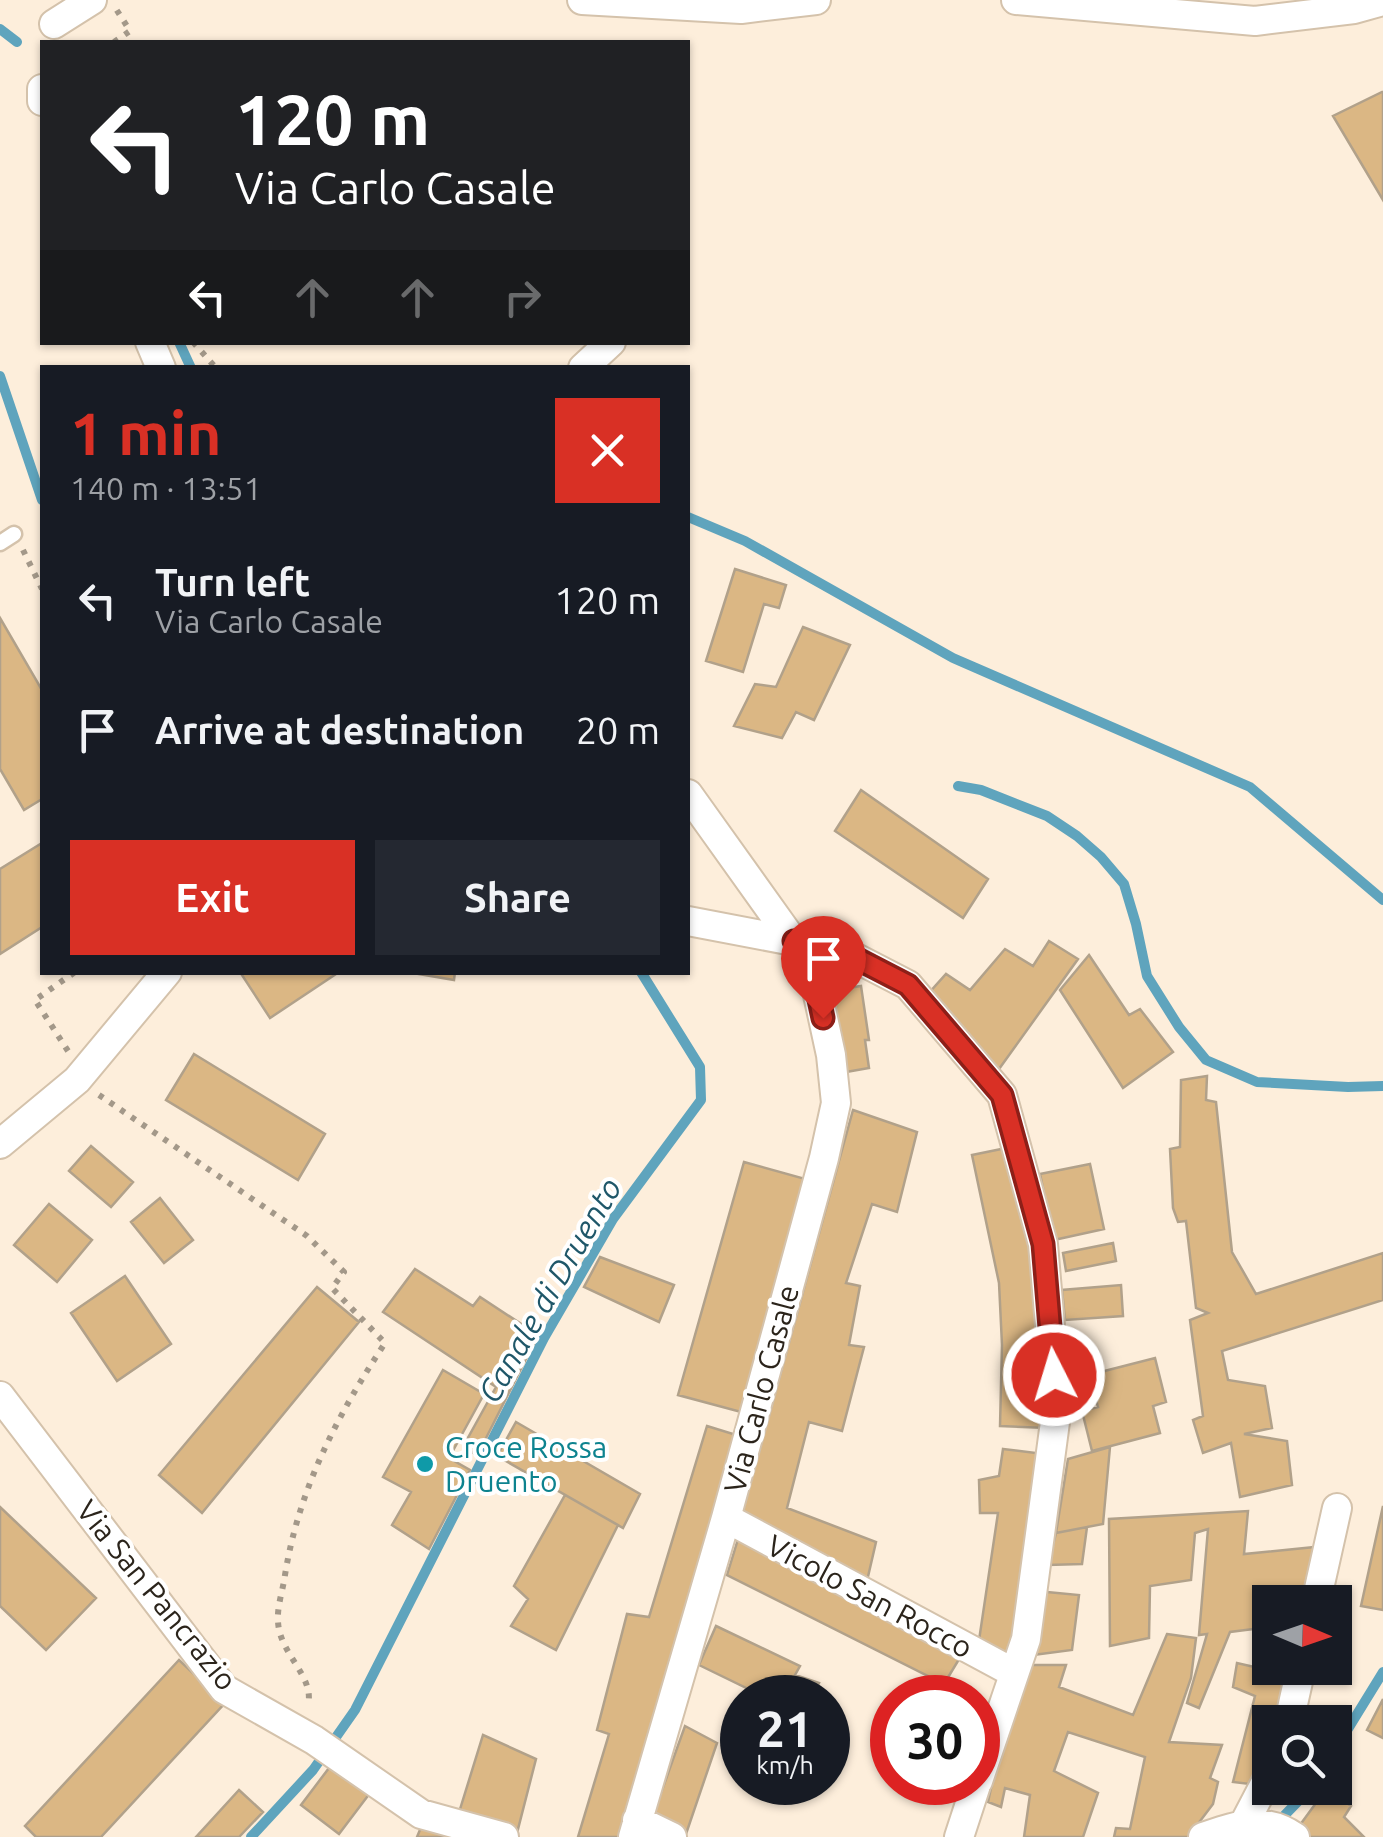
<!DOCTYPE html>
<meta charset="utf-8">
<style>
:root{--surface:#171b24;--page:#242831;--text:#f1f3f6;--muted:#9ea1a6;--accent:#d93025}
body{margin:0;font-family:Ubuntu,sans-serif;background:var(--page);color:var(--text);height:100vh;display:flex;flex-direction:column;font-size:38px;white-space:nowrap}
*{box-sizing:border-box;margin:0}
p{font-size:32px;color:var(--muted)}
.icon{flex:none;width:55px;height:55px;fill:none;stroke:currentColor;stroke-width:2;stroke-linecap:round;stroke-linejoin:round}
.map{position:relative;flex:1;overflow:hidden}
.side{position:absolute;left:40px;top:365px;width:650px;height:610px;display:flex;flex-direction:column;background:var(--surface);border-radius:0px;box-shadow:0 2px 8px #0004}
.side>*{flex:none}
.banner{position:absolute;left:40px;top:40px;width:650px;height:305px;border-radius:0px;box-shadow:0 2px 8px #0004;background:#202124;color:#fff;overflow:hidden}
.needle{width:65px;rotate:92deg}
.buttons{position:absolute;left:1252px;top:1585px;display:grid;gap:20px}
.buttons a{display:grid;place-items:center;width:100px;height:100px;border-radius:0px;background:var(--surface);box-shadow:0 2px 8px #0004;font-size:50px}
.speed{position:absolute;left:720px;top:1675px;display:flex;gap:20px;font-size:50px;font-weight:700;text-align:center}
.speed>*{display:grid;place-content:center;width:130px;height:130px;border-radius:50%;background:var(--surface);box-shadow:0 2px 8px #0004;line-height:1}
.speed small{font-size:25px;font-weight:400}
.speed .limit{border:15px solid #d22;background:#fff;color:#111}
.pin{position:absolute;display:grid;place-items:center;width:85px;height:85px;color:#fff;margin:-102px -42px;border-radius:50% 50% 50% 0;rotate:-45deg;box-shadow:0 0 10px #0007}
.pin .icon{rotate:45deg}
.me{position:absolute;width:110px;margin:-55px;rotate:355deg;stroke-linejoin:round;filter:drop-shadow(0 0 8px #0008)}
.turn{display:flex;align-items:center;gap:35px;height:210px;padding:0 30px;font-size:45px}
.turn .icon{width:130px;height:130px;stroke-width:2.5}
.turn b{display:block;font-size:70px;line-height:85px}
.lanes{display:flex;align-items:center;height:95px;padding:0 30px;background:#0003;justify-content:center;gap:50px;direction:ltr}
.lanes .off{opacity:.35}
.round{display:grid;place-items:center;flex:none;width:105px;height:105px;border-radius:0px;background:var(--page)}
.overview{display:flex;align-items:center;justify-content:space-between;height:170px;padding:0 30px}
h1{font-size:60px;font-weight:700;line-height:75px;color:var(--accent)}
.action{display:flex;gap:20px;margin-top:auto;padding:20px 30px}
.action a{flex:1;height:115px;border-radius:0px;background:var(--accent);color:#fff;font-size:40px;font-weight:700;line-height:115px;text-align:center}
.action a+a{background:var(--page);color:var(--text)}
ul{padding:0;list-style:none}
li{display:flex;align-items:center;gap:30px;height:130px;padding:0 30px}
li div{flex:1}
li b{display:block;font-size:38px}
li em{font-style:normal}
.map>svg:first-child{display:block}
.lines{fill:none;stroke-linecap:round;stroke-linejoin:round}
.stream{stroke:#5fa4bd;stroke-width:10}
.building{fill:#dbb784;stroke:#b1a18a;stroke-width:2.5}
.service-casing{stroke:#d4c2ab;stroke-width:19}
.minor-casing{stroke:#d4c2ab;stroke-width:32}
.path{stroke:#a39889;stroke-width:6;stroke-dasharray:5 8;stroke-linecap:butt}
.service{stroke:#fff;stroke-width:14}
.minor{stroke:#fff;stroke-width:28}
.route-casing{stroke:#8d1f18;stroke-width:25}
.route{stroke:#d93025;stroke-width:18}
.culture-dot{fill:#0f9aa8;stroke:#fff;stroke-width:4}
.labels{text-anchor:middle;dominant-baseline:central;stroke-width:8;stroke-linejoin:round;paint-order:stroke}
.street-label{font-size:30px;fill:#2b241b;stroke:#fff}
.culture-label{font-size:30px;fill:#0d838f;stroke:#fff;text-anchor:start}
.water-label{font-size:32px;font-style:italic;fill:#1f5769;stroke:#fff}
</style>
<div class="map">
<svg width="1383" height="1837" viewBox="0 0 1383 1837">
<rect width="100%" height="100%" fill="#fdeedb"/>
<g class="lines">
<path class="stream" d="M0,29L17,42
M179,342L191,368
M0,376L42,500
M688,517L745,541L953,658L1250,787L1383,900
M958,786L981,790L1047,816L1077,836L1101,857L1124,884L1136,924L1147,976L1179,1027L1206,1060L1257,1082L1348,1087L1383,1086
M1335,1750L1383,1672
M1277,1823L1311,1788
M251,1837L313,1770L355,1710L544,1338L613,1219L701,1100L700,1067L641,972"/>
</g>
<path class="building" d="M1382,92L1383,93V200L1333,116Z
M735,569L786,585L779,608L764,604L743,672L706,661Z
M0,618L42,690V799L24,810L0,769Z
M803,627L850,645L814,720L796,712L782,738L734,726L755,684L776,687Z
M861,790L988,879L963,918L835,831Z
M42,843V927L0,954V869Z
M1049,941L1078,959L999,1069L928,994L946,974L970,990L1005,949L1033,966Z
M1089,955L1129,1015L1140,1009L1173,1052L1123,1088L1060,990Z
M240,972H339L270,1018Z
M407,972H455L454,980Z
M861,986L869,1040H865L869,1068L846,1072L828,991Z
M194,1054L325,1134L298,1180L166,1100Z
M1207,1076L1206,1100L1216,1102L1232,1252L1256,1294L1383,1253V1300L1222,1351L1228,1380L1265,1386L1272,1428L1244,1434L1287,1441L1292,1485L1240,1497L1231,1443L1203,1453L1193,1420L1203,1416L1190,1320L1208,1313L1196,1308L1186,1221L1178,1222L1173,1208L1170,1149L1180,1147L1181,1080Z
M853,1110L917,1132L897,1212L872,1204L846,1283L860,1286L849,1345L864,1347L842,1431L809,1422L787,1508L876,1542L867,1581L741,1517Z
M91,1146L133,1182L111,1207L69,1171Z
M1011,1147L1043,1291L1046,1428L1000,1426L1002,1345L999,1283L972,1155Z
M744,1162L809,1180L741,1412L678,1395Z
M1090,1164L1104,1229L1054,1240L1040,1174Z
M160,1198L193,1240L164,1263L131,1222Z
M49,1204L92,1240L57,1282L14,1245Z
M1113,1243L1116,1261L1066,1271L1063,1253Z
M600,1257L674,1285L659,1322L584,1287Z
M415,1269L473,1306L480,1297L538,1335L477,1456L464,1445L496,1387L383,1312Z
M125,1276L171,1344L117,1381L71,1313Z
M1121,1285L1123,1316L1065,1320L1062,1290Z
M317,1287L359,1322L202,1513L159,1475Z
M1155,1358L1166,1402L1153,1406L1160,1433L1092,1451L1082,1411L1098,1407L1089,1375Z
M443,1370L484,1394L449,1458L470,1470L429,1549L392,1525L411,1492L383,1477Z
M516,1422L640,1494L623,1528L497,1456Z
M707,1426L743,1437L625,1837H578L609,1734L597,1730L627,1614L649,1617Z
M1110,1447L1103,1524L1056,1533L1068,1459Z
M1003,1449L1044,1454L1014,1666L978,1647L998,1513H980L979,1480L999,1476Z
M565,1495L618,1525L556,1650L511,1626L528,1599L514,1586Z
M1383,1506V1610L1361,1606Z
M0,1507L96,1598L46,1650L0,1606Z
M1248,1511L1244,1554L1325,1546L1313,1602H1270V1627L1230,1632L1199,1708L1187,1703L1207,1634L1199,1635L1208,1529L1195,1533L1191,1580L1150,1586L1149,1638L1110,1646L1109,1519Z
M1087,1527L1082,1564L1048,1565L1056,1533Z
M739,1536L964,1651L944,1684L727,1575Z
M1047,1592L1079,1595L1072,1650L1033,1655Z
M716,1626L800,1666L795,1675L819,1683L811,1698H767L699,1665Z
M1167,1634L1196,1638L1191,1678L1169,1742L1222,1745L1210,1778L1218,1782L1213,1804L1188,1837H1114L1116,1828L1130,1829L1145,1757L1068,1732L1054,1771L1098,1793L1083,1837H1024L1030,1795L1005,1788L1001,1807L988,1802L996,1765L1026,1665H1066L1059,1687L1133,1715Z
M1268,1650L1270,1651V1668H1297L1285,1722H1270V1765L1258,1785L1233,1782L1255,1696L1233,1687L1237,1663L1263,1669Z
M179,1660L225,1703L101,1837H36L25,1826Z
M1383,1699V1738L1367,1730Z
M685,1726L717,1743L686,1834L652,1818Z
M483,1735L536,1759L517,1833L457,1819Z
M332,1764L370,1793L339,1834L301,1805Z
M1327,1788L1351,1806L1344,1817L1364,1837H1308L1297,1829Z
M239,1790L263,1812L239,1837H196Z
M422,1825L463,1837H417Z"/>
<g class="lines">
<defs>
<path id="service" d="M0,543L14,534"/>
<path id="minor" d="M582,0L741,9L816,0
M1016,0L1255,21L1354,9L1383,1
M54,24L92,0
M42,89V101
M150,342L161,368
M583,368L611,342
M688,921L793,941L848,954L908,985L1002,1095L1043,1244L1057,1407L1026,1639L978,1781
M0,1144L77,1080L167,972
M0,1396L224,1689L314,1740L421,1814L504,1837
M726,1518L1014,1673
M1316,1602L1337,1508
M1289,1722L1301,1668
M637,1820L672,1837
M1244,1824L1270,1774
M633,1837L726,1518L824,1158L836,1103L831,1055L815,981L793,941L688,794
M959,1837L977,1782
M1203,1837C1236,1826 1263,1815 1295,1837"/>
</defs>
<use href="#service" class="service-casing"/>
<use href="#minor" class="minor-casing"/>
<path class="path" d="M114,42L130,31L116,9
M193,342L216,368
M23,550L42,589
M68,1051L35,1000L75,972
M99,1095L307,1236L344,1272L332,1288L385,1343C337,1416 299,1488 285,1575C283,1590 277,1606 278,1621C279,1654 315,1676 308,1705"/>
<use href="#service" class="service"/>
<use href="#minor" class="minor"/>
</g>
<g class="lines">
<defs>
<path id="route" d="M823,1018L815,981L794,941L848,954L908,985L1002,1095L1043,1244L1054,1375"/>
</defs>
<use href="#route" class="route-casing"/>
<use href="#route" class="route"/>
</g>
<circle class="culture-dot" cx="425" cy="1464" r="10"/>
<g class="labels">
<g class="street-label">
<text transform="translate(761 1389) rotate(-75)">Via Carlo Casale</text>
<text transform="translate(157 1595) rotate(51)">Via San Pancrazio</text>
<text transform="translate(870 1596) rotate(28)">Vicolo San Rocco</text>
</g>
<g class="culture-label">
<text x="445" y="1447">Croce Rossa<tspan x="445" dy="34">Druento</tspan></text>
</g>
<g class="water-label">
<text transform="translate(549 1290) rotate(-60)">Canale di Druento</text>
</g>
</g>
</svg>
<div class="buttons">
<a><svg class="needle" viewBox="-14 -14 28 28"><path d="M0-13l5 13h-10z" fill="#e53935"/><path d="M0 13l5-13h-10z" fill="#9ea1a6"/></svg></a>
<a><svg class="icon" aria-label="search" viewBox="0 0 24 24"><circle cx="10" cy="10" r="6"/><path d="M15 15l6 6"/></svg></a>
</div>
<div class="speed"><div>21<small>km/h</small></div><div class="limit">30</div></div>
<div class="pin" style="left:823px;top:1018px;background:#d93025"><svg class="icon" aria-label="arrive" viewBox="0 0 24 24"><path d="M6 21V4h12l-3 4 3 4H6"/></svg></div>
<svg class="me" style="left:1054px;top:1375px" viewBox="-20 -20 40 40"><circle r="17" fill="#d93025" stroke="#fff" stroke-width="3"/><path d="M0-11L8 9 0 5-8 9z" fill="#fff"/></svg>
<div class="banner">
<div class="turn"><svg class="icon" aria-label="left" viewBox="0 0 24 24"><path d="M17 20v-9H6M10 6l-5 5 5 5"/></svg><div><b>120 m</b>Via Carlo Casale</div></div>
<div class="lanes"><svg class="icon" aria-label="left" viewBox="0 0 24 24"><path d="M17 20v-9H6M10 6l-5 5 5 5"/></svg><svg class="icon off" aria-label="ahead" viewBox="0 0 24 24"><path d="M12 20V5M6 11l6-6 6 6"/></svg><svg class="icon off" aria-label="ahead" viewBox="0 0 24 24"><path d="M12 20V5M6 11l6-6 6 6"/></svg><svg class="icon off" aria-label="right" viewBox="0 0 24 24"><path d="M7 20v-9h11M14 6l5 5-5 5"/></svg></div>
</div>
<section class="side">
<div class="overview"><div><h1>1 min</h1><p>140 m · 13:51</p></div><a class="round" style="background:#d93025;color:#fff"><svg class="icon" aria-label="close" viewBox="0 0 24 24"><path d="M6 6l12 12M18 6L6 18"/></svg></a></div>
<ul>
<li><svg class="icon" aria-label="left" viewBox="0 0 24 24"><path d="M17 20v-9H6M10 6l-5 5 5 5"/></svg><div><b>Turn left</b><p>Via Carlo Casale</p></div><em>120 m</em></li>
<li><svg class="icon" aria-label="arrive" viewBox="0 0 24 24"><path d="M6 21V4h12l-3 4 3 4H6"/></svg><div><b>Arrive at destination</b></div><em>20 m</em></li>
</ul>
<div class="action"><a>Exit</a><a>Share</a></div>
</section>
</div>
